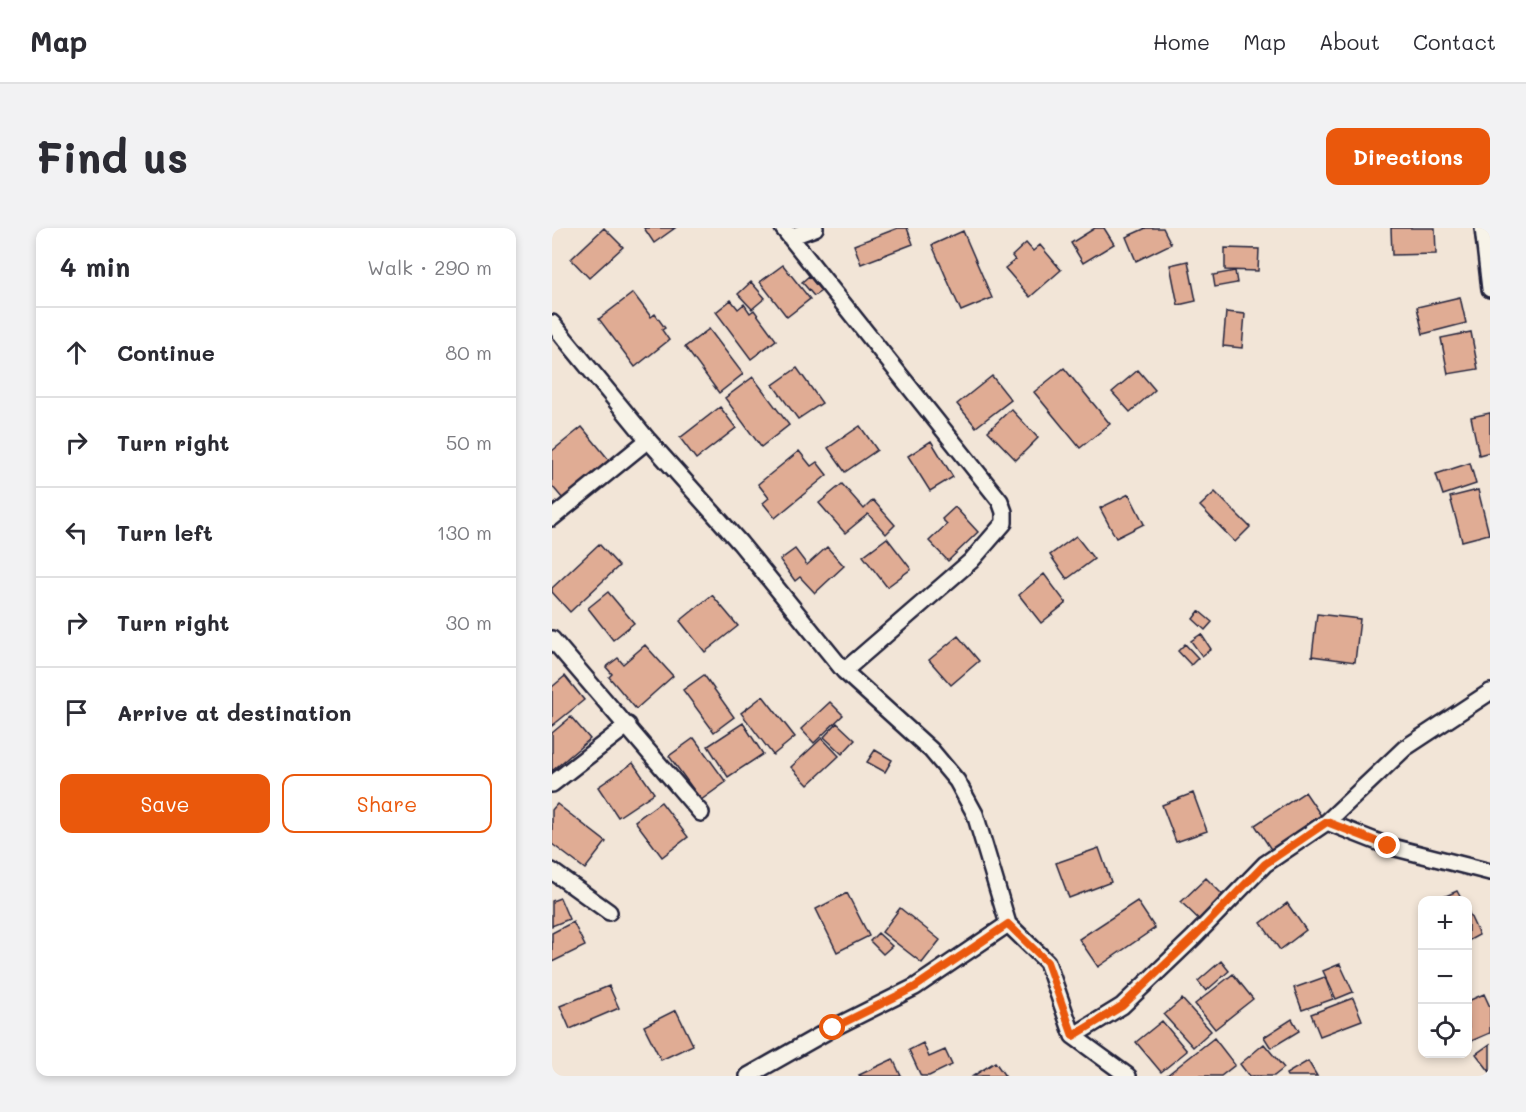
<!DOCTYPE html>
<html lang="en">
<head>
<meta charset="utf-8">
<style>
	:root { --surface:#fff; --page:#f2f2f3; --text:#2b2b33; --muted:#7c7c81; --line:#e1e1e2; --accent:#ea580c }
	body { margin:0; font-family:Mali,sans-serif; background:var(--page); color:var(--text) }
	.controls { position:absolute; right:18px; bottom:18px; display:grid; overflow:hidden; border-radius:12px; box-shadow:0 3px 9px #0003 }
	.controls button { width:54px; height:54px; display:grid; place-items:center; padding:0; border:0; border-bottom:2px solid var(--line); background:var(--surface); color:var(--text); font:30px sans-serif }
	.stop { position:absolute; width:18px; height:18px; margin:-14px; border:4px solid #ea580c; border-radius:50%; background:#fff }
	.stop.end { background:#ea580c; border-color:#fff; box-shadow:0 2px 6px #0008 }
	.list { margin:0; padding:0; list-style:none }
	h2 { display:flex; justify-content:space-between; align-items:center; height:78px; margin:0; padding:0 24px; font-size:26px }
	h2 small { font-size:20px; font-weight:400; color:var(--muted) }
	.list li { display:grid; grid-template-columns:39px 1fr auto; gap:18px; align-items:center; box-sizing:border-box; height:90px; padding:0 24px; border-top:2px solid var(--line) }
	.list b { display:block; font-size:22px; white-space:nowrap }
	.list em { font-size:20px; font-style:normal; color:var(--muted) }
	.actions { display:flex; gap:12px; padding:18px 24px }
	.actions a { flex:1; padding:14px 0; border:2px solid var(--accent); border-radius:12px; text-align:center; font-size:21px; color:var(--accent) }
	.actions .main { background:var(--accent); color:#fff }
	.icon { flex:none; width:33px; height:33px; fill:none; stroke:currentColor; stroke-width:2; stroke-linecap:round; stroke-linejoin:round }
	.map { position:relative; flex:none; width:938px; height:848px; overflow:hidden; border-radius:12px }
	header { display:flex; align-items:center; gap:36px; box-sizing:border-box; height:84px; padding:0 30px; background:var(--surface); border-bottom:2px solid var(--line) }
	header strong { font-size:28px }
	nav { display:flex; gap:33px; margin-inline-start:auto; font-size:21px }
	.intro { display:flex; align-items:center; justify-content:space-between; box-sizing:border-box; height:144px; padding:0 36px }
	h1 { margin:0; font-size:42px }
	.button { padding:15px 27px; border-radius:12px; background:var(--accent); color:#fff; font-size:21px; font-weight:700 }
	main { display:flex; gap:36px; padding:0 36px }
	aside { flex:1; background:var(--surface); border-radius:12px; box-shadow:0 3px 9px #0003 }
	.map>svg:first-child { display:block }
	.building { fill:#e0ac94; stroke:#22223b; stroke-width:1.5 }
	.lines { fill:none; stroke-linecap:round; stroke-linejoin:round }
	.minor-casing { stroke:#22223b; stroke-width:20 }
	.minor { stroke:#f7f3e8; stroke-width:15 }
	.route { stroke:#ea580c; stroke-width:8 }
</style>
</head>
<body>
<header>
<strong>Map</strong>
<nav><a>Home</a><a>Map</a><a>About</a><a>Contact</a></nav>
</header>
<div class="intro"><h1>Find us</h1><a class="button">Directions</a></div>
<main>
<aside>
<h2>4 min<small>Walk · 290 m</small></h2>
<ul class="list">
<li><svg class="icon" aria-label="ahead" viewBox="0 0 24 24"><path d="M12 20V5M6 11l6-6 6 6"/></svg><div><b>Continue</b></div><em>80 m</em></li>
<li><svg class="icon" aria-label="right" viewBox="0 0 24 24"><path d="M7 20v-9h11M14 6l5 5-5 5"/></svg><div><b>Turn right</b></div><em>50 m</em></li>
<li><svg class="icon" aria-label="left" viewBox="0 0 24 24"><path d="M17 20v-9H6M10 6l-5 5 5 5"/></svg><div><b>Turn left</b></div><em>130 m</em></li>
<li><svg class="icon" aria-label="right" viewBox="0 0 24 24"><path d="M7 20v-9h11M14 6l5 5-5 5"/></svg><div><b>Turn right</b></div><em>30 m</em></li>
<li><svg class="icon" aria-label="arrive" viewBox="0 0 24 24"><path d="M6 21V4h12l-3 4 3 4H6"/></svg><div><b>Arrive at destination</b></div></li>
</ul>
<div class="actions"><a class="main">Save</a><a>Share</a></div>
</aside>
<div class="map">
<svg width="938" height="848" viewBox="0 0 938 848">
	<rect width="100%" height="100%" fill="#f2e5d7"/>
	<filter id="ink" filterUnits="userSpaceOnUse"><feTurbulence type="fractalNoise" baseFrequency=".0167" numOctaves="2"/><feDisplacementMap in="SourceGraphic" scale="12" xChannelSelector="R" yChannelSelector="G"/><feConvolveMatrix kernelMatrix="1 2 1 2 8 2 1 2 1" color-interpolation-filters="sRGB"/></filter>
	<g filter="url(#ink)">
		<path class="building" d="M52,0L71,19L37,50L19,31Z
			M92,0H123L102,15Z
			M346,0H355L361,16L309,36L302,17Z
			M543,0H552L562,16L531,35L519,15Z
			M594,0H611L619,16L584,33L574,9Z
			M839,0H883L884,26L840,27Z
			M411,3L440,70L409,83L380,17Z
			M474,15L481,23L488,17L509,42L478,69L453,40L463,32L460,28Z
			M673,20L707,21L706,43L673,42Z
			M636,33L644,73L626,77L618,37Z
			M231,37L258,71L235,89L208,54Z
			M683,43L685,55L663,59L661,47Z
			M257,48L269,63L262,68L250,54Z
			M199,54L213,70L200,81L186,66Z
			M81,65L99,89L103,86L113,100L110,102L117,112L83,139L47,91Z
			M908,69L914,95L871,106L865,79Z
			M179,72L186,81L192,76L198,85L202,82L224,112L199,131L164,84Z
			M674,84L693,86L690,120L671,118Z
			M157,101L191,146L167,165L133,119Z
			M919,104L926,141L896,146L889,110Z
			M245,140L270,175L246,191L221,157Z
			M512,140L558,196L528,220L482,164Z
			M586,142L603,162L578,184L560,164Z
			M440,148L459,172L424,199L405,176Z
			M201,149L237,197L209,219L173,170Z
			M168,179L184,200L144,231L128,210Z
			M459,181L486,210L464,232L436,203Z
			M938,185V224L927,227L919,189Z
			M308,198L325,222L293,244L276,220Z
			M30,199L57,232L11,271L0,258V223Z
			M379,213L401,249L378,263L356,228Z
			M247,223L259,238L265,234L275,247L223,290L211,275L217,270L206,256Z
			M918,235L924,256L891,267L884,246Z
			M290,256L312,281L321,272L343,297L334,306L316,286L293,305L267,275Z
			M926,262L937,306L910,313L898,269Z
			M663,264L698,299L683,314L648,278Z
			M577,266L592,296L564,310L548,280Z
			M403,279L426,304L396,333L377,313L395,296L390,291Z
			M524,308L542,331L515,351L498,327Z
			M335,310L359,341L335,359L311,328Z
			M47,316L67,338L18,384L0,364V360Z
			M275,319L292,338L263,365L248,349L243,353L228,332L243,321L255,337Z
			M492,346L514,375L489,395L467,367Z
			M56,364L82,395L61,412L36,380Z
			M160,367L186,398L153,424L128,393Z
			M647,383L660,394L653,402L641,391Z
			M765,386L808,391L803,434L760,428Z
			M649,406L659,421L650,428L639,413Z
			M406,408L427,433L399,457L377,432Z
			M633,416L646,430L639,437L626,423Z
			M93,417L121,448L84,481L57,449L60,446L54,439L66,430L71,436Z
			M152,447L182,489L162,504L131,462Z
			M13,448L32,472L0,498V459Z
			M211,468L243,509L221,527L189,485Z
			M278,474L291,487L262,515L249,501Z
			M19,489L38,511L0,543V505Z
			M191,495L211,526L176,549L156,518Z
			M285,495L303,512L290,526L272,509Z
			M142,510L174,554L149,572L117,528Z
			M270,510L287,528L256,557L239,539Z
			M323,522L340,532L333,544L315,534Z
			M81,535L102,565L66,589L46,559Z
			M753,564L772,592L722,626L703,597Z
			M641,565L655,603L624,614L610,577Z
			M109,574L136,609L110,629L83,593Z
			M5,576L54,614L33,641L0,616V582Z
			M547,620L559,654L517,670L504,635Z
			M654,650L681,677L657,701L629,674Z
			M905,663L910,672H888L887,671Z
			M295,665L317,708L285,724L264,681Z
			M8,670L17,691L0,698V673Z
			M585,673L603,700L546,739L527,711Z
			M735,675L754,702L728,722L709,695Z
			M348,680L388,712L370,735L330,704Z
			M916,683L927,707L916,713Z
			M21,694L33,718L0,734V705Z
			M326,705L340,718L331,726L318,713Z
			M669,733L677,743L654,763L646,753Z
			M788,736L801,764L784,771L771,743Z
			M681,746L701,771L663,801L643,776Z
			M773,749L781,771L750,782L742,760Z
			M57,758L67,780L18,801L8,778Z
			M932,766L938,779V805L917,814L916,773Z
			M801,770L810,792L768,808L759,786Z
			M630,771L659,803L641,819L612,787Z
			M124,782L141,817L109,832L92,798Z
			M740,791L747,803L719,820L712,809Z
			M610,793L635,823L609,844L584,814Z
			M662,810L683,837L669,848H614Z
			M371,815L377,829L393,822L400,837L377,848H369L357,822Z
			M712,816L732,840L722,848H697L688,836Z
			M938,816V844L924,826Z
			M341,831L349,848H308L307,847Z
			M756,833L765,848H735L734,846Z
			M443,834L453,848H421Z"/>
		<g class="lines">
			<g class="minor-casing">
				<path id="minor" d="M231,0L448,273L452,284V295L419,333L292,443
					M931,0L938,61
					M238,9L263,0
					M0,95L96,212L188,315L292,443L379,522L405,553L423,586L456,696L495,734L521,808L576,848
					M0,290L96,212
					M0,411L149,585
					M0,556L76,497
					M775,594L853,520L938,464
					M0,643L57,684
					M521,808L570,778L641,710L713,636L775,594L836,618L938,644
					M196,848L281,800L363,759L456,696"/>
			</g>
			<use href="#minor" class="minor"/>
		</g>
	</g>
	<g class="lines" filter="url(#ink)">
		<path class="route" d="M281,800L363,759L456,696L495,734L521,808L570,778L641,710L713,636L775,594L836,618"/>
	</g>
</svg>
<div class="controls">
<button>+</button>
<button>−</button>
<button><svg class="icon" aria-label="locate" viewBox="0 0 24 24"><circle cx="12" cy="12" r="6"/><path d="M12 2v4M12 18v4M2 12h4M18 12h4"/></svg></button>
</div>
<div class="stop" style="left:281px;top:800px"></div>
<div class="stop end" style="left:836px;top:618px"></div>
</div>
</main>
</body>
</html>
